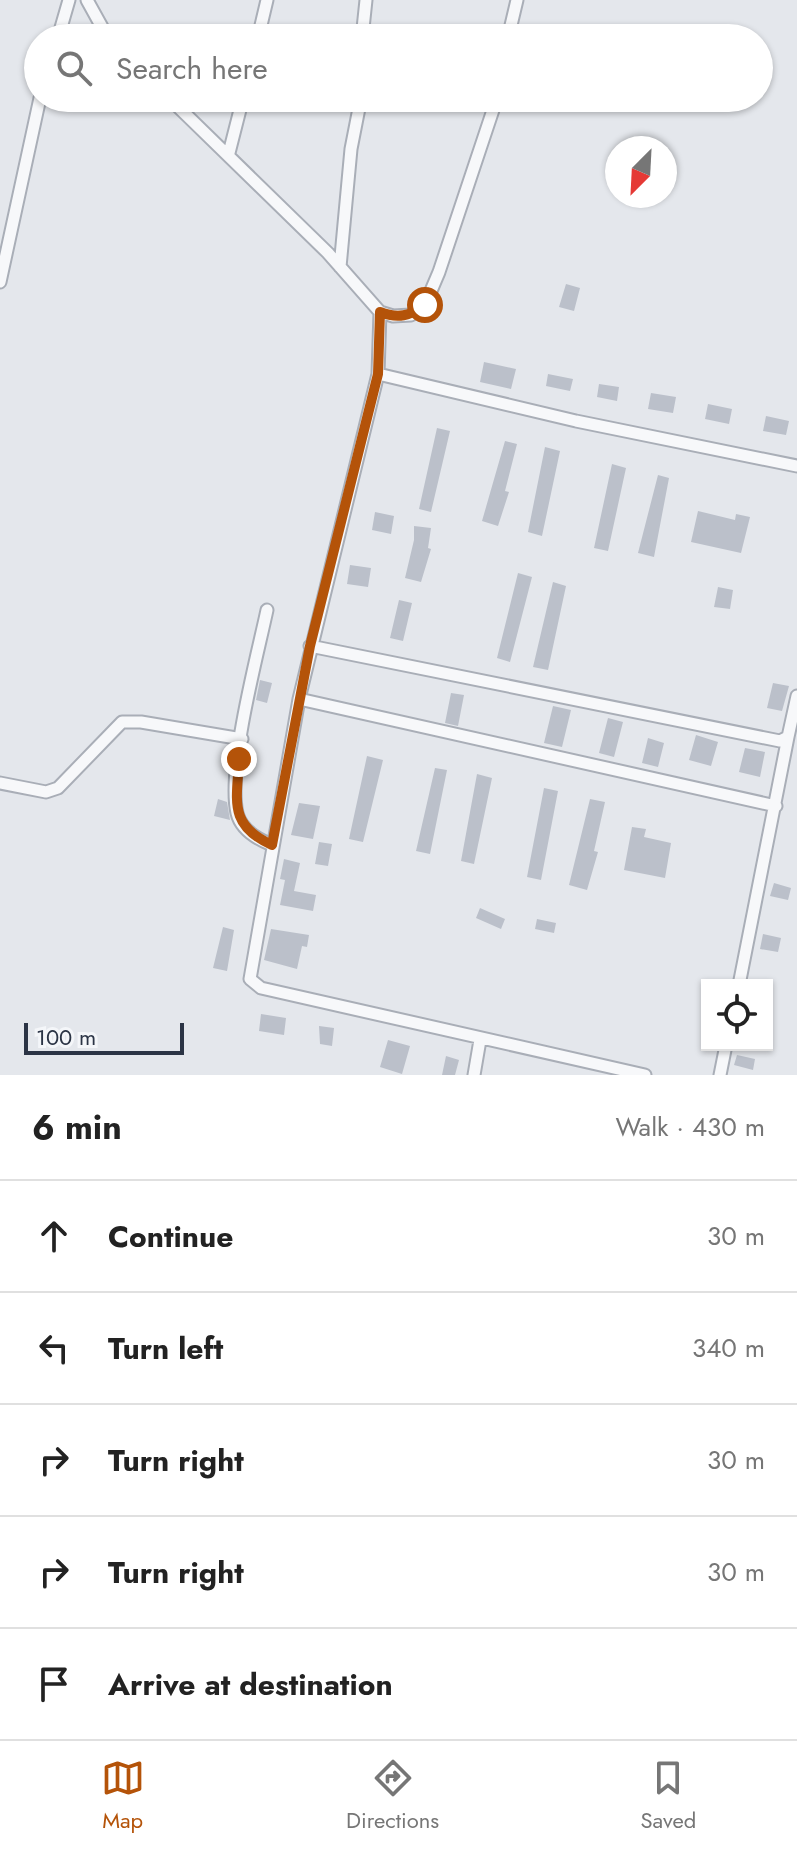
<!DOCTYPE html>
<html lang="en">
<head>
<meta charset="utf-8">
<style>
	:root { --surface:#fff; --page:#f2f2f2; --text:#222; --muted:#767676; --line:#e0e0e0; --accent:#b45309 }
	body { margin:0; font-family:Jost,sans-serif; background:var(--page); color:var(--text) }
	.controls { position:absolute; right:24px; bottom:24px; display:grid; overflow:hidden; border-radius:0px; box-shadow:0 2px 6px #0004 }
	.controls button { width:72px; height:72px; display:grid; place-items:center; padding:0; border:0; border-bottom:2px solid var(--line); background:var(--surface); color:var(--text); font:40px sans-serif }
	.compass { position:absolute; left:605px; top:136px; width:72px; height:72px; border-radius:50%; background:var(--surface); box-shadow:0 2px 6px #0004; rotate:204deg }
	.scale { position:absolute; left:24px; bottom:20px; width:160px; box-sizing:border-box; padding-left:8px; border:4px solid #2b3445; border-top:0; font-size:22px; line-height:28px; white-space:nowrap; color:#2b3445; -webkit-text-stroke:6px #f4f6f9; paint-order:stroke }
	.stop { position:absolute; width:24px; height:24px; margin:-18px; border:6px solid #b45309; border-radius:50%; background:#fff }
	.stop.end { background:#b45309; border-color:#fff; box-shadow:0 2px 8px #0008 }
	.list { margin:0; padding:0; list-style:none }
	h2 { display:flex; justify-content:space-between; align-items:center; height:104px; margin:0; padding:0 32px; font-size:34px }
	h2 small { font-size:26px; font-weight:400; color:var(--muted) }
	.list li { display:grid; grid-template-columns:52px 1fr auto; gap:24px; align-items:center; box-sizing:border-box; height:112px; padding:0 32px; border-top:2px solid var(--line) }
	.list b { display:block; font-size:30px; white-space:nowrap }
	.list em { font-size:26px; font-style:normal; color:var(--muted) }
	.icon { flex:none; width:44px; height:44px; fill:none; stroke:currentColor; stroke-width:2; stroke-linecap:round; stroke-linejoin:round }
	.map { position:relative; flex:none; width:797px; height:1075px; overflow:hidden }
	.search { position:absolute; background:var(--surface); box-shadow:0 2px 6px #0004; left:24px; right:24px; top:24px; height:88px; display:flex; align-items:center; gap:20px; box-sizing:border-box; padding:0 28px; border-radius:44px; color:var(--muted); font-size:30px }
	.sheet { height:664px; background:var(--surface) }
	nav { display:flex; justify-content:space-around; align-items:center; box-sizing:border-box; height:112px; border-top:2px solid var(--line); background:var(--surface); font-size:22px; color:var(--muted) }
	nav a { display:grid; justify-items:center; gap:4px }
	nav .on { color:var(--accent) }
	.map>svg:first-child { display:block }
	.building { fill:#bbc0ca }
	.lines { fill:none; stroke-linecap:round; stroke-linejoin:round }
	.minor-casing { stroke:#a9aeb7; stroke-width:15 }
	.minor { stroke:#f7f8fa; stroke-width:11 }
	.route { stroke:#b45309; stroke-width:10 }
</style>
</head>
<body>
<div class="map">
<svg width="797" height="1075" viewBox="0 0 797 1075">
	<rect width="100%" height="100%" fill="#e4e7ec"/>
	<path class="building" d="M566,284L580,288L574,311L559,307Z
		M484,362L516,369L511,389L480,382Z
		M548,374L573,379L570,391L546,386Z
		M599,384L619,387L617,401L597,397Z
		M651,393L676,397L673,413L648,409Z
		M708,404L732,409L729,424L705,419Z
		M766,416L789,421L786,435L763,431Z
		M437,428L450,431L431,512L419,509Z
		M505,441L517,444L505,491L509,492L498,526L482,521Z
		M545,447L560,451L542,536L528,532Z
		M612,464L626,468L608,551L594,548Z
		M658,475L669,478L654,557L638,553Z
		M698,511L735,520L736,514L750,517L741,553L691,542Z
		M375,512L394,516L391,534L372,530Z
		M414,526L431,528L428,548L431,549L421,582L405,578L414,540Z
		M350,565L371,568L368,587L347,584Z
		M518,573L532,577L510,662L497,658Z
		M553,582L566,586L548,670L533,667Z
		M718,587L733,590L730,609L714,607Z
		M399,600L412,603L403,641L390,638Z
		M260,680L272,683L267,703L256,700Z
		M773,683L789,686L782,711L767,708Z
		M451,693L464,695L458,726L445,723Z
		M553,706L571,710L562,747L544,743Z
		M608,718L623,722L614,757L599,753Z
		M696,735L718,742L711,766L689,760Z
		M648,738L664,743L658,767L642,763Z
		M745,748L765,752L760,777L739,772Z
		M367,756L383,760L363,842L349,839Z
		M435,768L447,770L430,854L416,851Z
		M477,774L492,778L474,864L461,861Z
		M544,788L558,791L541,880L527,877Z
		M218,799L227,802L230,820L214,816Z
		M590,799L605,802L594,851L598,852L587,890L569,885Z
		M299,803L320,806L313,839L291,835Z
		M632,827L646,829L644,837L671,843L665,878L624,870Z
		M319,842L332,844L328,866L315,864Z
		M284,859L300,863L294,891L316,895L313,911L280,905L285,880L280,879Z
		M774,883L791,888L788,900L770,896Z
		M480,908L505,919L501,929L476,918Z
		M537,919L556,923L554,933L535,929Z
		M223,927L234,930L227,971L213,968Z
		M271,929L309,935L307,947L302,946L297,969L264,960Z
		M763,934L781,938L778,952L760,949Z
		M261,1014L286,1018L284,1035L259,1031Z
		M319,1026L334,1028L332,1046L320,1044Z
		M388,1040L410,1046L402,1074L380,1067Z
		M737,1055L755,1059L753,1070L734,1065Z
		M446,1056L459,1060L455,1075H442Z"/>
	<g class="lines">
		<g class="minor-casing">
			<path id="minor" d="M87,0L108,38
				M58,38L69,0
				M258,38L267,0
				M362,38L366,0
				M508,38L517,0
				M169,98L328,253L380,312L378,374L299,699L250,979L261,988L645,1075
				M229,153L243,98
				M340,267L351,149L361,98
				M0,282L40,98
				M380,312L393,316L411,315L425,305L439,272L497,98
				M378,374L576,421L797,466
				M267,610C257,657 227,768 237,813C241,830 257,839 272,845
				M310,646L780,741L788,737L797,696
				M299,699L776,806
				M0,783L46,792L58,788L122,722H141L242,739
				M739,985L788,737
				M474,1075L480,1040
				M720,1075L726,1045"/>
		</g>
		<use href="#minor" class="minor"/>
	</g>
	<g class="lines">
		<path class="route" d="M239,759C237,801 228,825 272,845L310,646L378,374L380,312C398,319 410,316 425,305"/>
	</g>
</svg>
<div class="controls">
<button><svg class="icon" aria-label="locate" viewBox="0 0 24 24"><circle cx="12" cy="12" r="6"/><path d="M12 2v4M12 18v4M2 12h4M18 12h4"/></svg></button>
</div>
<svg class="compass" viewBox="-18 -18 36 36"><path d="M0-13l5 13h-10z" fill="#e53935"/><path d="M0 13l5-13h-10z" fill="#767676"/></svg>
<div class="scale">100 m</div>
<div class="stop" style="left:425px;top:305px"></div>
<div class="stop end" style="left:239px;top:759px"></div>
<div class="search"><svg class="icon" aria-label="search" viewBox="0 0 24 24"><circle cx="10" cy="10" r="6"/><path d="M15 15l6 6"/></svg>Search here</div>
</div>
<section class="sheet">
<h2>6 min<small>Walk · 430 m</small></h2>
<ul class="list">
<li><svg class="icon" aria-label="ahead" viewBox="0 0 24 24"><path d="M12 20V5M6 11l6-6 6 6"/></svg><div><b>Continue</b></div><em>30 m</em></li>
<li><svg class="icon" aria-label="left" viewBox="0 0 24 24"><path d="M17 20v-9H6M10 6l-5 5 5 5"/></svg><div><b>Turn left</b></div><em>340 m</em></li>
<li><svg class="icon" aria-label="right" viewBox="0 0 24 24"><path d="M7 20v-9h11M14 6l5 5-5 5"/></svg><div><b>Turn right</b></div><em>30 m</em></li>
<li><svg class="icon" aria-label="right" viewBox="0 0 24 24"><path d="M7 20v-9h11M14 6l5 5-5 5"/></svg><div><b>Turn right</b></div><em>30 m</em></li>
<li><svg class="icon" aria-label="arrive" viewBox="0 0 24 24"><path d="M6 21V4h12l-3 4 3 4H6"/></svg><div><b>Arrive at destination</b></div></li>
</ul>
</section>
<nav>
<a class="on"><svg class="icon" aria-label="map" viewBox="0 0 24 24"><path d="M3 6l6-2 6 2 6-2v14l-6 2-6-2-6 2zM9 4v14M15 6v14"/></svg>Map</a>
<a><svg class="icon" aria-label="directions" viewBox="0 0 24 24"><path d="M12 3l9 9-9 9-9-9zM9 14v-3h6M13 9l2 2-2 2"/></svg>Directions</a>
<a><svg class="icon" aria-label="saved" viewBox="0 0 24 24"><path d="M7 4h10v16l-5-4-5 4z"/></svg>Saved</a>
</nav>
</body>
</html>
